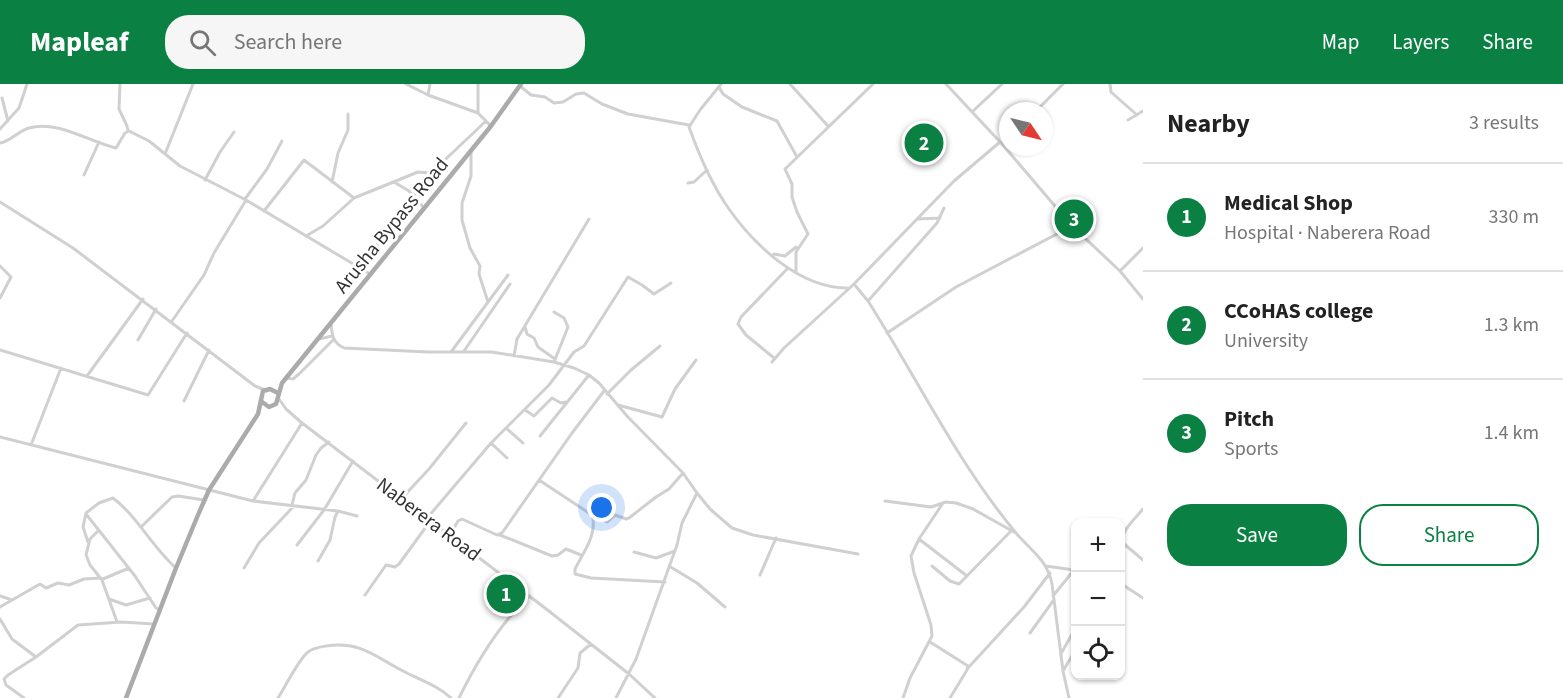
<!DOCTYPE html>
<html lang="en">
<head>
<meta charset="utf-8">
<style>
	:root { --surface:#fff; --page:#f6f6f6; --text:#222; --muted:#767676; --line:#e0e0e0; --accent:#0b8043 }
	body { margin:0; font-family:"Source Sans 3",sans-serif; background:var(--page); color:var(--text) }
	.controls { position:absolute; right:18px; bottom:18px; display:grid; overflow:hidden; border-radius:12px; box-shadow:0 2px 4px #0004 }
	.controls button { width:54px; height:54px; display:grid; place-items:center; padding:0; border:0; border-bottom:2px solid var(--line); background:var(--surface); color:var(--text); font:30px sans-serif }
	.compass { position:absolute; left:999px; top:18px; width:54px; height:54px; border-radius:50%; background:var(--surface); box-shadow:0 2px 4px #0004; rotate:125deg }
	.you { position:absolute; left:602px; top:424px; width:21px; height:21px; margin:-15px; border:4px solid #fff; border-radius:50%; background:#1a73e8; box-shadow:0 0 0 9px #1a73e833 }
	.badge { display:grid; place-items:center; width:39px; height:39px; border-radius:50%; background:var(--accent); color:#fff; font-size:20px; font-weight:700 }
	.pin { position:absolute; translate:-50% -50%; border:3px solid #fff; box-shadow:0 2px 6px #0006 }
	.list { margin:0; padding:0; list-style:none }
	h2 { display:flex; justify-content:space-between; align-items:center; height:78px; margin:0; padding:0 24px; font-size:26px }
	h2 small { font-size:20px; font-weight:400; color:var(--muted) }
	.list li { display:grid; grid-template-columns:39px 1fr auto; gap:18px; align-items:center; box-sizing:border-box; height:108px; padding:0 24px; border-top:2px solid var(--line) }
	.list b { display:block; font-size:22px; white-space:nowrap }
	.list p { margin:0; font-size:20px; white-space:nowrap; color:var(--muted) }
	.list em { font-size:20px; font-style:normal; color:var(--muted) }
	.actions { display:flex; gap:12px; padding:18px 24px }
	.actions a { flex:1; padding:14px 0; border:2px solid var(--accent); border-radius:24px; text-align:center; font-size:21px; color:var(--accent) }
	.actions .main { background:var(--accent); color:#fff }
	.icon { flex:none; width:33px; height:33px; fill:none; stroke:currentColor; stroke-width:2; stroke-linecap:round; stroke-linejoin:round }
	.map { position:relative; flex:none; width:1143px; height:614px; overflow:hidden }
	header { display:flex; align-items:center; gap:36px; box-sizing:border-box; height:84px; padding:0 30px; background:var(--accent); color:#fff }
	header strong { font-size:28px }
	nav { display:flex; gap:33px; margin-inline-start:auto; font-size:21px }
	.search { width:420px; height:54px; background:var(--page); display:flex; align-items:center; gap:15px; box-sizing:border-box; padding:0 21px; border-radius:24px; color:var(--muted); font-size:22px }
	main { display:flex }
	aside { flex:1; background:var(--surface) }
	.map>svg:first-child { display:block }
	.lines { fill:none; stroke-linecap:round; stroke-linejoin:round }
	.minor { stroke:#d0d0d0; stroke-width:3 }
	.major { stroke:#ababab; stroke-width:4.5 }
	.labels { text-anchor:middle; stroke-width:6; stroke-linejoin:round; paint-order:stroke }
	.street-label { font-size:20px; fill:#333; stroke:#fff }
</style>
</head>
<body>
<header>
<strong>Mapleaf</strong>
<div class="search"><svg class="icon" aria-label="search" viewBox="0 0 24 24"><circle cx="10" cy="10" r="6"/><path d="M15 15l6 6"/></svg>Search here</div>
<nav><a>Map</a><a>Layers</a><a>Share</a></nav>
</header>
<main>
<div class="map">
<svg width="1143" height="614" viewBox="0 0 1143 614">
	<rect width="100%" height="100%" fill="#fff"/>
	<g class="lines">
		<path class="minor" d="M120,0L119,25L127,42L128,47
			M406,0L428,11L478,29
			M478,0V29L491,42
			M721,0L700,26L689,43C699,71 712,101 729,125C755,162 800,204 847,204
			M790,0L828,42
			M946,0L1002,60L1072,142L1120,187L1143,215
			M1110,0L1111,8L1137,31
			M520,2L531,11L545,13L554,19L563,18L576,10L584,9L602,20L628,30L689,41
			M719,3L723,10L742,23L777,37L797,73
			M428,11L430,0
			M2,14L8,37
			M1036,27L1063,0
			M972,28L1002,0
			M1128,36L1143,27
			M0,45L19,24L27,0
			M1000,58L954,97L854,200L868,217C917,294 957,378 1016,449C1031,467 1047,475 1052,500L1063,587L1069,614
			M0,59C11,57 18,47 29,44C58,36 89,58 116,64L125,49L129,47L149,57L180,82L246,116L370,190
			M1002,60L1008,54
			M471,68V92L462,119V136L470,164L480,182L479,190L488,218
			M165,70L193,0
			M84,91L99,58
			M205,96L220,68L234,48
			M332,98L338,69L348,46V30
			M394,98L409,107L424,124
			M688,99L694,98L707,86
			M245,115L267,85L282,57
			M0,118L73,164L255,302L265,306
			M264,127L304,76L354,114
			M918,135L940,134
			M306,152L323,142L354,114L418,88L431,89
			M774,170L785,172L796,163
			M0,182L11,193L0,214
			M361,185L390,142L431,89L486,37
			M1120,187L1143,164
			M796,188V168L808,150L797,128L792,113V100L785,85L873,0
			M868,217L937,139L944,124
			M554,228L564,234L568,243L554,278
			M172,237L204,191L214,169L246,116
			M331,240C332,251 333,259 344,264L428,268H492L554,278L574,284L589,291L599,299L627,332L683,389L697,409L710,425L732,444L753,451L858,470
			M525,243L527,250L534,254L538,263L555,275
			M887,249L956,203L1072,142
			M319,255L332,252
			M138,256L156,225
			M0,266L148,311L187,249
			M464,267L510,200
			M451,268L508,191
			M514,272L517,255L589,135
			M774,274L746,251L738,240L741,233L788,184
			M772,278L784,264L854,200
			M87,292L143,215
			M286,294L293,295L299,290L334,255
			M607,310L631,286L660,262
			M279,315L286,325L302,339L545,524L629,590L655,614
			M184,317L209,266
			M618,321L662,333L675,305L696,276
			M525,326L534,332L552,314L561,319L566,318
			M506,344L523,359
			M540,352L589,291
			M0,353L253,417L338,427L357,432
			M491,359L507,374
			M31,361L61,284
			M539,396L592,431L607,438L615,431L626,435L629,434L656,413L669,405L683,389
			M402,414L429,385L466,339
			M253,417L302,339
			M885,417L931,423L946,418L956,419L973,425L1014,448
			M292,421L295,409L306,396L316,371L321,364L329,358
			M1143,425C1136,434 1120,447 1123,459L1143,476
			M86,430L135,492L156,524L160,526
			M592,431C598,450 583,469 575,485V490L591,494L665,498
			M428,433L491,359L549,301L574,268L584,262L628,193L642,201L654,210L671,199
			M141,443L172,413L178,412L204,416
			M99,446L90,455L86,471L90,481L102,496L117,538
			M450,451L458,437L462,435L497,451L502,449L572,349L604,307
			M500,451L552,472L558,471L566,465L581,471
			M919,455L967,492
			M88,458L83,443L86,429L99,419L113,414C138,433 152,463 176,484
			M297,461L324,426L353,377
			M634,468L656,474L675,467
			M318,477L330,456L335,433L338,427
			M669,482L697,499L725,523
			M932,482L950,497L959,500L1011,447
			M1046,482L1074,486
			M244,484L259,459L294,422
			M760,491L776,454
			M103,495L129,484
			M1120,499L1143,514
			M365,511L386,481L395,483L399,480L431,436
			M0,512L12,516
			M1053,512L1074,486
			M489,514L503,492
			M109,515L126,521L150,514
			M0,523L40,500L46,504L58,499L69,501L84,495L101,494
			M0,535L12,555L36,573L8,591L4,595L6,601L24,614
			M1030,549L1053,517
			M930,558L968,582L967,586L950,614
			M1062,568L1076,543
			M36,573L78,541L121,538L154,540
			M968,584L1024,523L1050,489
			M1063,587L1076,565
			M278,614C286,602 298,576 308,568C313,564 320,563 326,562C361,557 374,572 403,587C420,596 437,601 451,614
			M459,614C477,577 499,541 529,512
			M558,614L578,584L580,569L591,560
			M616,614L636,575L677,461L682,439L697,409
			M903,614L910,594L932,552L931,541L914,489L911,472L919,455L943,419"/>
		<path class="major" d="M262,318L269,323L276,320L282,299L491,42L521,0
			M126,614L176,484L198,431L209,406L258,330L263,307L270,305L278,309"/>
	</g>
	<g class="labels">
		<g class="street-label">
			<text transform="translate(391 141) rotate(-51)" y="7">Arusha Bypass Road</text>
			<text transform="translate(429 435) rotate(37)" y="7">Naberera Road</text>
		</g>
	</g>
</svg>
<div class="controls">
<button>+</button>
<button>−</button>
<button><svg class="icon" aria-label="locate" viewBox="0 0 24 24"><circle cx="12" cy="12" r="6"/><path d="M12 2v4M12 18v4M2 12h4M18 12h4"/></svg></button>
</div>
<svg class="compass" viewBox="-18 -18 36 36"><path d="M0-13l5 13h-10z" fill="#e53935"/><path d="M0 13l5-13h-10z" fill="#767676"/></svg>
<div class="you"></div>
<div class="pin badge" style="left:506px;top:510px">1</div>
<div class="pin badge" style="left:924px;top:59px">2</div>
<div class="pin badge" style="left:1074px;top:135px">3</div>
</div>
<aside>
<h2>Nearby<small>3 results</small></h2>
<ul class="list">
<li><span class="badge">1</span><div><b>Medical Shop</b><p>Hospital · Naberera Road</p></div><em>330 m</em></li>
<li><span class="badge">2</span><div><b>CCoHAS college</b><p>University</p></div><em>1.3 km</em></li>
<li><span class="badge">3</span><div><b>Pitch</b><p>Sports</p></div><em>1.4 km</em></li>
</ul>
<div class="actions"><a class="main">Save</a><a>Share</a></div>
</aside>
</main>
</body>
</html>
